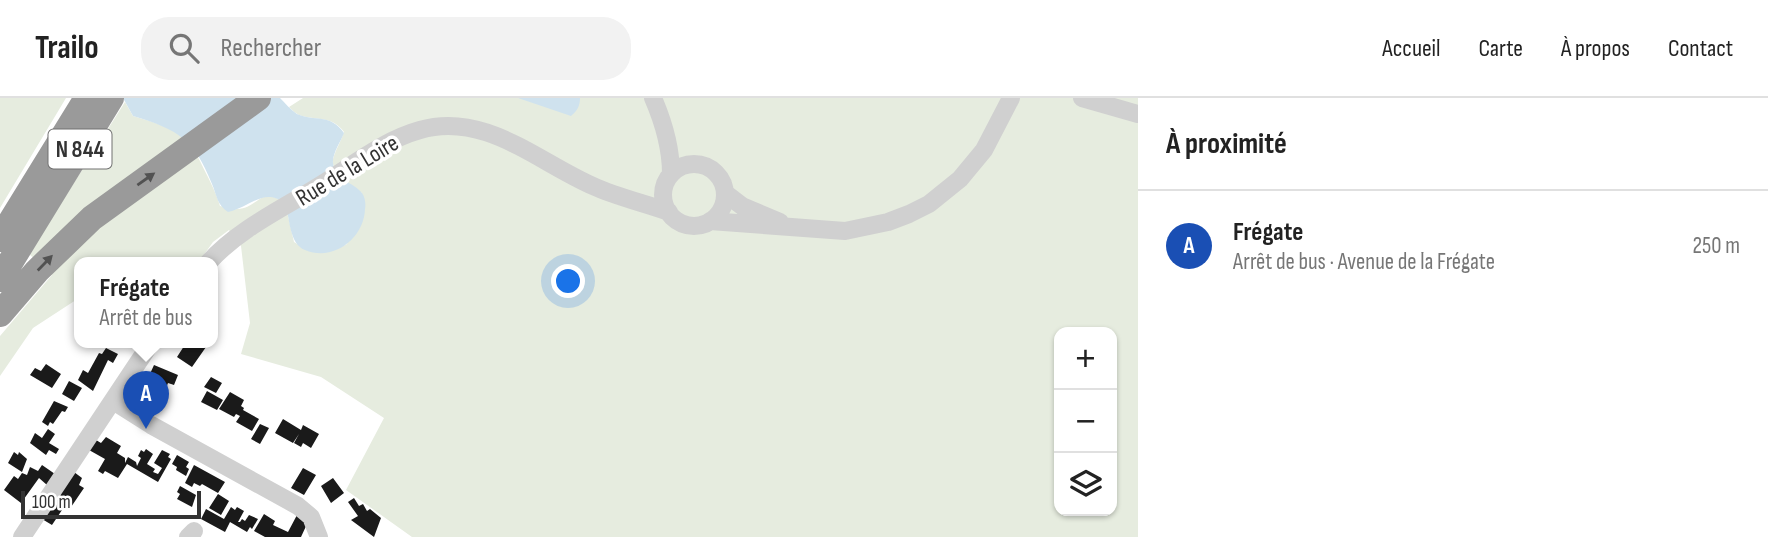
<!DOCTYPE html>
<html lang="fr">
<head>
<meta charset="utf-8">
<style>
	:root { --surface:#fff; --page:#f2f2f2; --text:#222; --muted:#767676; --line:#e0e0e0; --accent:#111827 }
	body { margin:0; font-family:"Sofia Sans Condensed",sans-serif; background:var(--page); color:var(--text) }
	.controls { position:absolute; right:21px; bottom:21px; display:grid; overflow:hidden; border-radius:14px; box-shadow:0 2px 5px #0004 }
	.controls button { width:63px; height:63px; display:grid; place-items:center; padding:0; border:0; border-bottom:2px solid var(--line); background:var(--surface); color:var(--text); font:35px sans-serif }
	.scale { position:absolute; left:21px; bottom:18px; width:180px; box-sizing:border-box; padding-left:7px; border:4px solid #333; border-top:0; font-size:19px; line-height:24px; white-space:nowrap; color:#333; -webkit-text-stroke:5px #fff; paint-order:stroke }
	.you { position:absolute; left:569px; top:184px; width:24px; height:24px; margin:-18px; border:5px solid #fff; border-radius:50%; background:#1a73e8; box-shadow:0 0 0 10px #1a73e833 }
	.badge { display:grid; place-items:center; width:46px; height:46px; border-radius:50%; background:var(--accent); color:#fff; font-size:23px; font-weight:700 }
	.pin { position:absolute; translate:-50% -58px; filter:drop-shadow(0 2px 4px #0008) }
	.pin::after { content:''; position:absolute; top:37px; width:24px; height:21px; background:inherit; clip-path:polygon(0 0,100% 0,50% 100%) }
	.popup { position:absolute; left:74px; top:159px; width:144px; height:91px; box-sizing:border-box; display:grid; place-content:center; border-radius:14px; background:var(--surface); filter:drop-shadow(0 2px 5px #0005); font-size:23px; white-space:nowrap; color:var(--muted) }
	.popup b { font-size:26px; color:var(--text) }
	.popup::after { content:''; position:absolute; left:50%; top:100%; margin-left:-14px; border:14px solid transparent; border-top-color:var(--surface) }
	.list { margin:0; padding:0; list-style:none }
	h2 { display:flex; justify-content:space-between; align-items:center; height:91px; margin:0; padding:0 28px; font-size:30px }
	h2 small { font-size:23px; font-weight:400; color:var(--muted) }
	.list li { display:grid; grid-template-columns:46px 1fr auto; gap:21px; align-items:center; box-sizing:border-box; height:112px; padding:0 28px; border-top:2px solid var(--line) }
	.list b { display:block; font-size:26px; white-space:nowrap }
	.list p { margin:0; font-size:23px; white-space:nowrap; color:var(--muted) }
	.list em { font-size:23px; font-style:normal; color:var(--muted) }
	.icon { flex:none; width:38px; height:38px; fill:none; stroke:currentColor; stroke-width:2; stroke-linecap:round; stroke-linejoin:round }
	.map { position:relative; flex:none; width:1138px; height:439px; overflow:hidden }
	header { display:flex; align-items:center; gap:42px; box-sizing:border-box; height:98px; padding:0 35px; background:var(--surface); border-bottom:2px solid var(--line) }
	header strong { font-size:33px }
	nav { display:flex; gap:38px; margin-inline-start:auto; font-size:24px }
	.search { width:490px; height:63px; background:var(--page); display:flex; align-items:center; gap:18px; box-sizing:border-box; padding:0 24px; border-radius:28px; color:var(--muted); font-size:26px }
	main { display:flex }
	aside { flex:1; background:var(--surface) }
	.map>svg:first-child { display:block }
	.green { fill:#e6ecdf; fill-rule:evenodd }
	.water { fill:#cfe2ee }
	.building { fill:#1a1a1a }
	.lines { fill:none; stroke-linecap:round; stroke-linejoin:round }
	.minor { stroke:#d0d0d0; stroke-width:18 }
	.highway { stroke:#9a9a9a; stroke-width:26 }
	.oneway { fill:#525252 }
	.labels { text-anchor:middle; stroke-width:7; stroke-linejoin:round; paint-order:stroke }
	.shield { fill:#fff; stroke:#707070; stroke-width:2 }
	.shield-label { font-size:23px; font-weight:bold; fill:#333 }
	.street-label { font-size:24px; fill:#333; stroke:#fff }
</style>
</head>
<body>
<header>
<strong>Trailo</strong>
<div class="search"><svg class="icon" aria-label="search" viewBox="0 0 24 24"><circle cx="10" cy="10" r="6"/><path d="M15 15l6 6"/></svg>Rechercher</div>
<nav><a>Accueil</a><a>Carte</a><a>À propos</a><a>Contact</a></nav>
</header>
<main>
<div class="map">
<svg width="1138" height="439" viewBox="0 0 1138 439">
	<rect width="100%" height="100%" fill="#fff"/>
	<path class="green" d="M0,0H66L0,110Z
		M303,0H1138V439H412L346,392L384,320L321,279L241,256L250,225L241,148L229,132L213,144L198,165H80L79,200L33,230L0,278V238L52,177L29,156L125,4L133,18C165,28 184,31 200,63C207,78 215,91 220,108C225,109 232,112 237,111C259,110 260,87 285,105L294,144C317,158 324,157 347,146L362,95C350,88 331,77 333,61C335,53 341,43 344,34C332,17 316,23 299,17C295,15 292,12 289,9ZM1059,234H1112V413H1059Z"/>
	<path class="water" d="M123,0H280C285,5 291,12 297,16C315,24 330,15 344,35C341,43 332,56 333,65C335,82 353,84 362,95C365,99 366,106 365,111C364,140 334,164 305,152C289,146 290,120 285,105C263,89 251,109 228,114C217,107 217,98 212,86C194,41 179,32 133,18Z
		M518,0H580C580,8 577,13 571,18Z"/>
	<path class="building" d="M186,245H200L206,249L192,269L177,259Z
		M106,250L118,256L113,265L108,262L93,293L78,282L83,272L88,275L99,255L102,256Z
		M46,266L61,276L52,290L30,277L35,270L41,273Z
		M154,267L178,277L174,287L168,285L164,295L157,292L158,289L152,286L154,281L149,278Z
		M211,279L222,285L216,295L204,289Z
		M69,283L82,290L74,303L62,296Z
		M207,293L223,302L217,312L201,304Z
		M230,294L244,302L241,308L244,310L243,312L259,321L252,333L236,324L240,318L236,316L234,319L219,311Z
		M154,295L160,299L153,312L156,314L153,319L144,313Z
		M54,303L68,309L65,314L62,313L53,326L50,324L48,328L42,324Z
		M283,321L301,332L303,327L319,336L311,350L303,345L301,349L294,345L299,336L293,345L275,335Z
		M260,326L269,330L260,346L251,341Z
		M48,331L55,336L49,345L59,351L56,356L49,352L46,357L30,345L35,335L42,340Z
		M106,339L121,348L117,355L125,360V365L128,359L136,364L137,368L141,360L138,358L141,352L144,354L146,351L153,356L147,366L155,371L153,374L158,376L162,370L154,365L162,352L170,356L168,359L171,361L158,384L127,366L118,380L105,373L103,376L98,373L105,361L89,352L96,342L101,345Z
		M14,354L18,357L19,354L27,361L22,374L8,365Z
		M177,357L189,364L186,369L189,371L186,378L176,372L177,369L172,366Z
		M42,367L55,376L47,387L39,380L21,405L4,392L14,378L18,381L22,375L27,377L30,369L38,373Z
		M194,367L225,384L218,395L202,386L200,388L194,385L192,389L185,385Z
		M303,370L316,377L304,397L291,390Z
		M74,374L82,380L79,387L84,390L69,412L64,409L52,427L42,421Z
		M333,380L344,395L331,405L321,388Z
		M180,388L196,397L192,409L177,401L180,396L177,394Z
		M218,396L229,403L221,417L209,410Z
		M354,400L359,408L363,406L367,413L370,411L381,420L374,439L351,422L358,418L348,404Z
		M231,409L235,412L237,409L244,413L238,424H240L242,421L245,423L249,417L258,421L252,431L250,429L247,434L230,424L225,434L201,421L206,411L224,421Z
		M264,416L275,423L273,427L288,434L297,417L307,426L301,439H265L254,433Z"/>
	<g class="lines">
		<path class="minor" d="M653,0C663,23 671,51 671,76
			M1082,0L1138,16
			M663 97a31 31 0 1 1 62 0a31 31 0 1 1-62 0Z
			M725,95L742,108L780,124
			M710,123L845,133L888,124L909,116L929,106L960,81L984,52L1011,0
			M208,165C238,131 284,110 322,86C353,67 384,42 420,32C484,13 538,64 593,88C617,99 644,105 669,114
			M113,303L151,327L298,408L311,419L319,439
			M22,439L151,245
			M188,439L194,433"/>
		<path class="highway" d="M0,141L87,0
			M0,181L111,0
			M0,216L37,173L92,120L258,0"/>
	</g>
	<defs><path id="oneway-solid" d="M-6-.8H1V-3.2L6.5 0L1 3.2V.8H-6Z" transform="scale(1.75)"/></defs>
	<g class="oneway">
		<use href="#oneway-solid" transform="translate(146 81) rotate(-35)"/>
		<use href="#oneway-solid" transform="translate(45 165) rotate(-46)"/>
	</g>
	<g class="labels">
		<rect class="shield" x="48.5" y="31.5" width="63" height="39" rx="5"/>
		<g class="shield-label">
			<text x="80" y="59">N 844</text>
		</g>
		<g class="street-label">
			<text transform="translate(347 72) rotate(-31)" y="8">Rue de la Loire</text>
		</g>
	</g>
</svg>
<div class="controls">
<button>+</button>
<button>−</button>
<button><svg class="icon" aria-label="layers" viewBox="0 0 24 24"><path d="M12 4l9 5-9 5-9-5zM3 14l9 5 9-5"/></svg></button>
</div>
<div class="scale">100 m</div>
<div class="you"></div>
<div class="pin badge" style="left:146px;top:331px;background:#1a4fb4">A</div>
<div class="popup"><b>Frégate</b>Arrêt de bus</div>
</div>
<aside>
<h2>À proximité<small></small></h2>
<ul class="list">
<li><span class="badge" style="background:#1a4fb4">A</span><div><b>Frégate</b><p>Arrêt de bus · Avenue de la Frégate</p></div><em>250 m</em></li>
</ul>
</aside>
</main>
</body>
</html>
